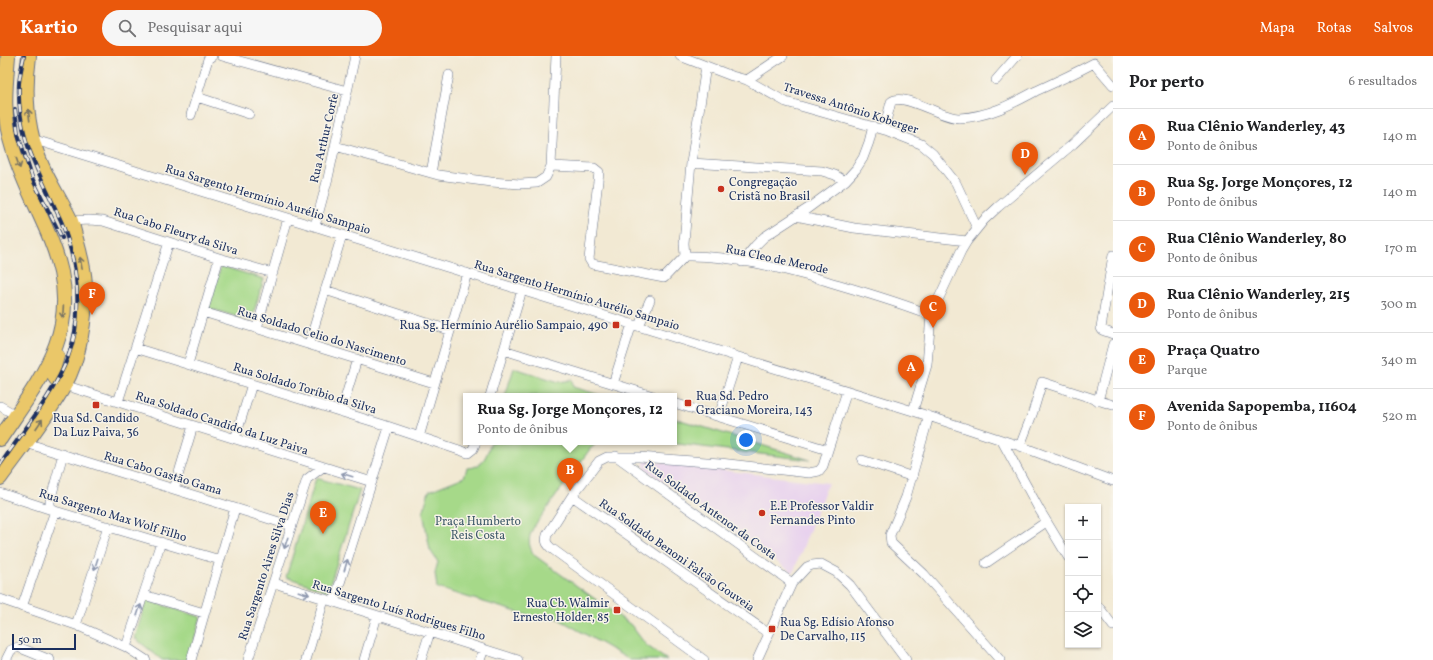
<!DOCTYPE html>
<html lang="pt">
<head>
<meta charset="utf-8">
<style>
	:root { --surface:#fff; --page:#f6f6f6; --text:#202124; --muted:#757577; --line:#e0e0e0; --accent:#ea580c }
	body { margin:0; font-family:Vollkorn,serif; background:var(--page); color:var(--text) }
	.controls { position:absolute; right:12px; bottom:12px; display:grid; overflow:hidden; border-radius:0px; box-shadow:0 1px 3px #0004 }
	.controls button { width:36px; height:36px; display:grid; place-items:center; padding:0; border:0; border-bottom:1px solid var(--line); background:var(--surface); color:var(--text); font:20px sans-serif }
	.scale { position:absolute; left:12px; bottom:10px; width:64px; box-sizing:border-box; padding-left:4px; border:2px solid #1b2f5e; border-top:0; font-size:11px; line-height:14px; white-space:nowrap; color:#1b2f5e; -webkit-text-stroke:3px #f7f3e8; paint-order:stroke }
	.you { position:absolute; left:746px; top:384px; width:14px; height:14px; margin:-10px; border:3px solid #fff; border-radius:50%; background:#1a73e8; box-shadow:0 0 0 6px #1a73e833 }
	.badge { display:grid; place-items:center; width:26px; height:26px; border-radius:50%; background:var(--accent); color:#fff; font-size:13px; font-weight:700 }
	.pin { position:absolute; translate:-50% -33px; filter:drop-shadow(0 1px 2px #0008) }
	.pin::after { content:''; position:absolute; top:21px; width:14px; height:12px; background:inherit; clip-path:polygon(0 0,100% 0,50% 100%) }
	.popup { position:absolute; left:463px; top:337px; width:214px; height:52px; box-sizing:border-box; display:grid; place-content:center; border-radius:0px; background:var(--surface); filter:drop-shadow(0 1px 3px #0005); font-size:13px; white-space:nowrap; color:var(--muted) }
	.popup b { font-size:15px; color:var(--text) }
	.popup::after { content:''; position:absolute; left:50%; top:100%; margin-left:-8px; border:8px solid transparent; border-top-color:var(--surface) }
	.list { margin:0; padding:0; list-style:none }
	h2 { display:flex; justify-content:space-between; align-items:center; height:52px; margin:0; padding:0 16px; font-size:17px }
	h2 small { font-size:13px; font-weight:400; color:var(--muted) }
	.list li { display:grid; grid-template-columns:26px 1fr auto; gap:12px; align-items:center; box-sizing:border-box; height:56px; padding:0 16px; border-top:1px solid var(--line) }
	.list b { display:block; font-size:15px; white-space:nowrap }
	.list p { margin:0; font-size:13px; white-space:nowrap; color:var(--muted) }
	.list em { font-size:13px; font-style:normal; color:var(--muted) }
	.icon { flex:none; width:22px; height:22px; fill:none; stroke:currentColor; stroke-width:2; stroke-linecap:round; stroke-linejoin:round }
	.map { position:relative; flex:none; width:1113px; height:604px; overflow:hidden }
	header { display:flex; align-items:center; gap:24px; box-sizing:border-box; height:56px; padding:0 20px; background:var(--accent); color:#fff }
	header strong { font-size:19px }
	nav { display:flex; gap:22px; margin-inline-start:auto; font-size:14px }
	.search { width:280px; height:36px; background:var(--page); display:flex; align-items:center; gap:10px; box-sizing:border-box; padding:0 14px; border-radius:22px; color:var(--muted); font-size:15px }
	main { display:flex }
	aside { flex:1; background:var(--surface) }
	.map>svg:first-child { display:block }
	.built { fill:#e8d2ee }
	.green { fill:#a6d989; stroke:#608474 }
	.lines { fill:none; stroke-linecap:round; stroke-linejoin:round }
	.minor-casing { stroke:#667087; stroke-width:10 }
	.primary-casing { stroke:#667087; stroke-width:16 }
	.minor { stroke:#fff; stroke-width:9 }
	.primary { stroke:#eac769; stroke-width:14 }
	.rail-casing { stroke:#1b2f5e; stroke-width:4 }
	.rail { stroke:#f7f3e8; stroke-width:2.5; stroke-dasharray:8; stroke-linecap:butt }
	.oneway { stroke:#787363 }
	.oneway2 { stroke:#8d97ae }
	.poi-dot { fill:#c8321e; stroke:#f7f3e8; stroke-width:1.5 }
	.labels { text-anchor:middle; stroke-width:3; stroke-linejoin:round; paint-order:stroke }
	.street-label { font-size:12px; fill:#1b2f5e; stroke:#f7f3e8 }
	.poi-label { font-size:12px; fill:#1b2f5e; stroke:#f7f3e8; text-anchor:start }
	.park-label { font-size:12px; fill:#3e5a69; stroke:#f7f3e8 }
</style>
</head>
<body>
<header>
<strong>Kartio</strong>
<div class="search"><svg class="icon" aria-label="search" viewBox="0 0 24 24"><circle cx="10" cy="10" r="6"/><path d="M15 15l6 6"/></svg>Pesquisar aqui</div>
<nav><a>Mapa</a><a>Rotas</a><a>Salvos</a></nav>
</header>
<main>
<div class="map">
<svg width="1113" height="604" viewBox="0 0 1113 604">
	<rect width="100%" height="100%" fill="#f7f3e8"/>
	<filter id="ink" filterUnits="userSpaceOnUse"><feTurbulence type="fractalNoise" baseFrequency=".025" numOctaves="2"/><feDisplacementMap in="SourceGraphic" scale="8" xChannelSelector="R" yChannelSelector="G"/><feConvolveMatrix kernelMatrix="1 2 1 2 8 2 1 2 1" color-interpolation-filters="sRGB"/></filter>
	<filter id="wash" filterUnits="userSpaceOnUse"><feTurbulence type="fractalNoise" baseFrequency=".012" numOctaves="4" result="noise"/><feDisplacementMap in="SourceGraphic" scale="16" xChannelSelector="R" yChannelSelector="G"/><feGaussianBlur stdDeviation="0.9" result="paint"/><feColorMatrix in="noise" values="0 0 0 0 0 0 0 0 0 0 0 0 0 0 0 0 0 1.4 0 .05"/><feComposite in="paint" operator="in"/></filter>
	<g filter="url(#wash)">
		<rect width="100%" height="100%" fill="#f2e9d3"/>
		<path class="built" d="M646,405L828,427L793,517L647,414L643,408Z"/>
		<path class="green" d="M221,210L264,223L251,265L208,252Z
			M514,312L559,326L572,324L573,331L603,340H505Z
			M674,362L810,404L661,386H674Z
			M491,386H598L590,393L535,469C528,480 527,488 534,499L631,569L646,589L667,604H630L557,562H537L437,532L435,517L438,506L430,494L423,456L429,435L464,421L467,412C483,412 487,399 491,386Z
			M316,422L360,434L328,535L286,521Z
			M146,544L201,561L188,604H162L135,582Z"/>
	</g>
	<g filter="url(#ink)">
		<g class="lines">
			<g class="minor-casing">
				<path id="minor" d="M222,0L347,35
					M680,0L732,20L747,24L786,46L888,75L921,88L933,98L956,127L977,172
					M706,10L691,107L684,187L685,200C732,199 779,212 823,224C860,235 896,245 931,259
					M747,24L783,0
					M996,24L1017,0
					M197,41L249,58
					M191,59L208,3L212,0
					M884,73L891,46C902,35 943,63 959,62C988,61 1012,48 1036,35C1056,26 1075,17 1094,7L1113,29
					M32,83L913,355L1020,390L1113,425
					M335,90L438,119L491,126L520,128L537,127L546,121L551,110L556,0
					M691,107L822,115L835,119L845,125
					M551,110L594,112L599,116L589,203L592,208L664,222L685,200
					M431,117L449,19
					M796,160L854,172L967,185
					M70,165L89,164L103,165L219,202L273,217
					M315,170L328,122L355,0
					M1113,199L1101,272L1102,274L1113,278
					M742,206L755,190L764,181L807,153L845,125L856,113L863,102L869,86L873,70
					M325,234L449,274
					M203,256L434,327
					M639,270L650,244
					M257,272L288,162
					M309,288L342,179
					M135,292L381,368L468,397L473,393L476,386
					M504,294L653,340
					M188,308L219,202
					M613,328L632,268
					M64,329L372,426
					M490,340L522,234
					M1098,345L1113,288
					M118,346L169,186
					M674,347L828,394
					M0,350L16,359
					M913,355L927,309L931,259L961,195L967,185L984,164L998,151L1073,88L1113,50
					M341,356L357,303
					M719,360L738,301
					M929,360L906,441L890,479L891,487L924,518L1000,604
					M419,381L467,217
					M235,383L252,328
					M1002,385L1039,453L1068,501
					M26,387L292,470
					M1020,390L1033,356L1042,326L1113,349
					M616,400L792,527
					M862,404L913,421
					M174,433L193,370
					M0,437L55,455L220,504
					M572,440L768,577
					M986,507L1046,466
					M274,527L518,604
					M144,539L204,557
					M0,543L76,569L126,591L146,604
					M334,546L389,371
					M1098,550L1113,570
					M22,551L55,455L50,450V445L63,398
					M76,569L108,470
					M126,591L161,486
					M6,604L11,594L18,591L50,604
					M191,604L235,452
					M248,604L307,423L323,411
					M306,604L324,544
					M364,604L377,560
					M421,604L430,576
					M480,604L484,593
					M704,604L551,492C547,488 545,486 547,479L572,440L599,405L607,401H639L720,407L809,417L819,415L823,410L828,394L847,335
					M757,604L792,527L807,511L812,509L821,508L836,516L850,529L906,604"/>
			</g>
			<g class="primary-casing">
				<path id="primary" d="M57,300C53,314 49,321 64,329
					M0,383C19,354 44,322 56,289C84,214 33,161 13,93C2,59 5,35 8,0
					M0,422C22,392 46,362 64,330C80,302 86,260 85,228C84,213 80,197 76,183C74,177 73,169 70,163C61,145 50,128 42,110C26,75 24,37 29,0"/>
			</g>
			<use href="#minor" class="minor"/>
			<use href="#primary" class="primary"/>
			<g class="rail-casing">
				<path id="rail" d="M15,53L18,78L33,124L62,182
					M0,409C22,376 54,338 68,301C84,259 78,206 61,165C49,138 35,112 26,84C21,66 18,45 19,27C20,18 22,9 24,0"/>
			</g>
			<use href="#rail" class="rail"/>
		</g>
		<defs><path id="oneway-shaft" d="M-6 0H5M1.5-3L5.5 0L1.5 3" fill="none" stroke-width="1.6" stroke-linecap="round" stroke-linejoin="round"/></defs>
		<g class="oneway">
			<use href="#oneway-shaft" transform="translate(29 59) rotate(-97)"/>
			<use href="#oneway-shaft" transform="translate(18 107) rotate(70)"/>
			<use href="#oneway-shaft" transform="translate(81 207) rotate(-100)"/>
			<use href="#oneway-shaft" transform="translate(63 256) rotate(94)"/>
			<use href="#oneway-shaft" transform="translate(39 368) rotate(-56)"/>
		</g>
		<g class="oneway2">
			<use href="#oneway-shaft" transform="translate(347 419) rotate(-163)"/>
			<use href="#oneway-shaft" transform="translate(286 487) rotate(108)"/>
			<use href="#oneway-shaft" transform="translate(96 508) rotate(108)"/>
			<use href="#oneway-shaft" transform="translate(346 509) rotate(-73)"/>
			<use href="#oneway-shaft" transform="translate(304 537) rotate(18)"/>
			<use href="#oneway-shaft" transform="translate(139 554) rotate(-71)"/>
		</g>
	</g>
	<g class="poi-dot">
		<circle cx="721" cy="133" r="4"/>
		<rect x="612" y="265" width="8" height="8" rx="2"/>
		<rect x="684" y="343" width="8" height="8" rx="2"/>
		<rect x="92" y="345" width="8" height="8" rx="2"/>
		<circle cx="762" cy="457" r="4"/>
		<rect x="613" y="550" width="8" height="8" rx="2"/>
		<rect x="768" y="569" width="8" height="8" rx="2"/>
	</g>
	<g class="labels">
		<g class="street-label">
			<text transform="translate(851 52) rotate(18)" y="4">Travessa Antônio Koberger</text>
			<text transform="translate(324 82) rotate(-77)" y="4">Rua Arthur Corfe</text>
			<text transform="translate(268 143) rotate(17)" y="4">Rua Sargento Hermínio Aurélio Sampaio</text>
			<text transform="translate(176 175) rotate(18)" y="4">Rua Cabo Fleury da Silva</text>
			<text transform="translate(777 203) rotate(12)" y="4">Rua Cleo de Merode</text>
			<text transform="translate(577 239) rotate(17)" y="4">Rua Sargento Hermínio Aurélio Sampaio</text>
			<text transform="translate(322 280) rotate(17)" y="4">Rua Soldado Celio do Nascimento</text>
			<text transform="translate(305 332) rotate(17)" y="4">Rua Soldado Toríbio da Silva</text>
			<text transform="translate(222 367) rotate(18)" y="4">Rua Soldado Candido da Luz Paiva</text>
			<text transform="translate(163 417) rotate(17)" y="4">Rua Cabo Gastão Gama</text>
			<text transform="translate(711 454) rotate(36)" y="4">Rua Soldado Antenor da Costa</text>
			<text transform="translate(113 459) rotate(17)" y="4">Rua Sargento Max Wolf Filho</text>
			<text transform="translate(677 499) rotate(35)" y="4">Rua Soldado Benoni Falcão Gouveia</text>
			<text transform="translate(266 510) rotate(-72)" y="4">Rua Sargento Aires Silva Dias</text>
			<text transform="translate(399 554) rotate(17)" y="4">Rua Sargento Luís Rodrigues Filho</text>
		</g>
		<g class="poi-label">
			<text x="729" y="130">Congregação<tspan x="729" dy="14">Cristã no Brasil</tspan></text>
			<text x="608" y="273" text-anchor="end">Rua Sg. Hermínio Aurélio Sampaio, 490</text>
			<text x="696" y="344">Rua Sd. Pedro<tspan x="696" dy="14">Graciano Moreira, 143</tspan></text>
			<text x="96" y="366" text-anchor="middle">Rua Sd. Candido<tspan x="96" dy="14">Da Luz Paiva, 36</tspan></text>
			<text x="770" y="454">E.E Professor Valdir<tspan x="770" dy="14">Fernandes Pinto</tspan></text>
			<text x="609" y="551" text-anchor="end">Rua Cb. Walmir<tspan x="609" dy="14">Ernesto Holder, 85</tspan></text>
			<text x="780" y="570">Rua Sg. Edísio Afonso<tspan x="780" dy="14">De Carvalho, 115</tspan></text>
		</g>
		<g class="park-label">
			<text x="478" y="469">Praça Humberto<tspan x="478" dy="14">Reis Costa</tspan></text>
		</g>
	</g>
</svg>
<div class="controls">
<button>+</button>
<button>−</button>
<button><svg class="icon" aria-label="locate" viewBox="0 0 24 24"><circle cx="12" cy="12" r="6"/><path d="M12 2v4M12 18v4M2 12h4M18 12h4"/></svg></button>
<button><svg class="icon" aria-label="layers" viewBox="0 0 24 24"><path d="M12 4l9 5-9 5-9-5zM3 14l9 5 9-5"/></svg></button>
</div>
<div class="scale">50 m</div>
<div class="you"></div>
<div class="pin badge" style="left:911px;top:332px">A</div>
<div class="pin badge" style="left:570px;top:435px">B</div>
<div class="popup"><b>Rua Sg. Jorge Monçores, 12</b>Ponto de ônibus</div>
<div class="pin badge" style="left:933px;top:272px">C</div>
<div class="pin badge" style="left:1025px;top:119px">D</div>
<div class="pin badge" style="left:323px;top:478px">E</div>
<div class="pin badge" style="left:92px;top:259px">F</div>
</div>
<aside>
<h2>Por perto<small>6 resultados</small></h2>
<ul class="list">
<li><span class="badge">A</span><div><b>Rua Clênio Wanderley, 43</b><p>Ponto de ônibus</p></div><em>140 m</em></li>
<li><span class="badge">B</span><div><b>Rua Sg. Jorge Monçores, 12</b><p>Ponto de ônibus</p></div><em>140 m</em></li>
<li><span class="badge">C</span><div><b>Rua Clênio Wanderley, 80</b><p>Ponto de ônibus</p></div><em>170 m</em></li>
<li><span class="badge">D</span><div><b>Rua Clênio Wanderley, 215</b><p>Ponto de ônibus</p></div><em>300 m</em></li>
<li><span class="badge">E</span><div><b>Praça Quatro</b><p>Parque</p></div><em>340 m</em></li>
<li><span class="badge">F</span><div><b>Avenida Sapopemba, 11604</b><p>Ponto de ônibus</p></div><em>520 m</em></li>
</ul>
</aside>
</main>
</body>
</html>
